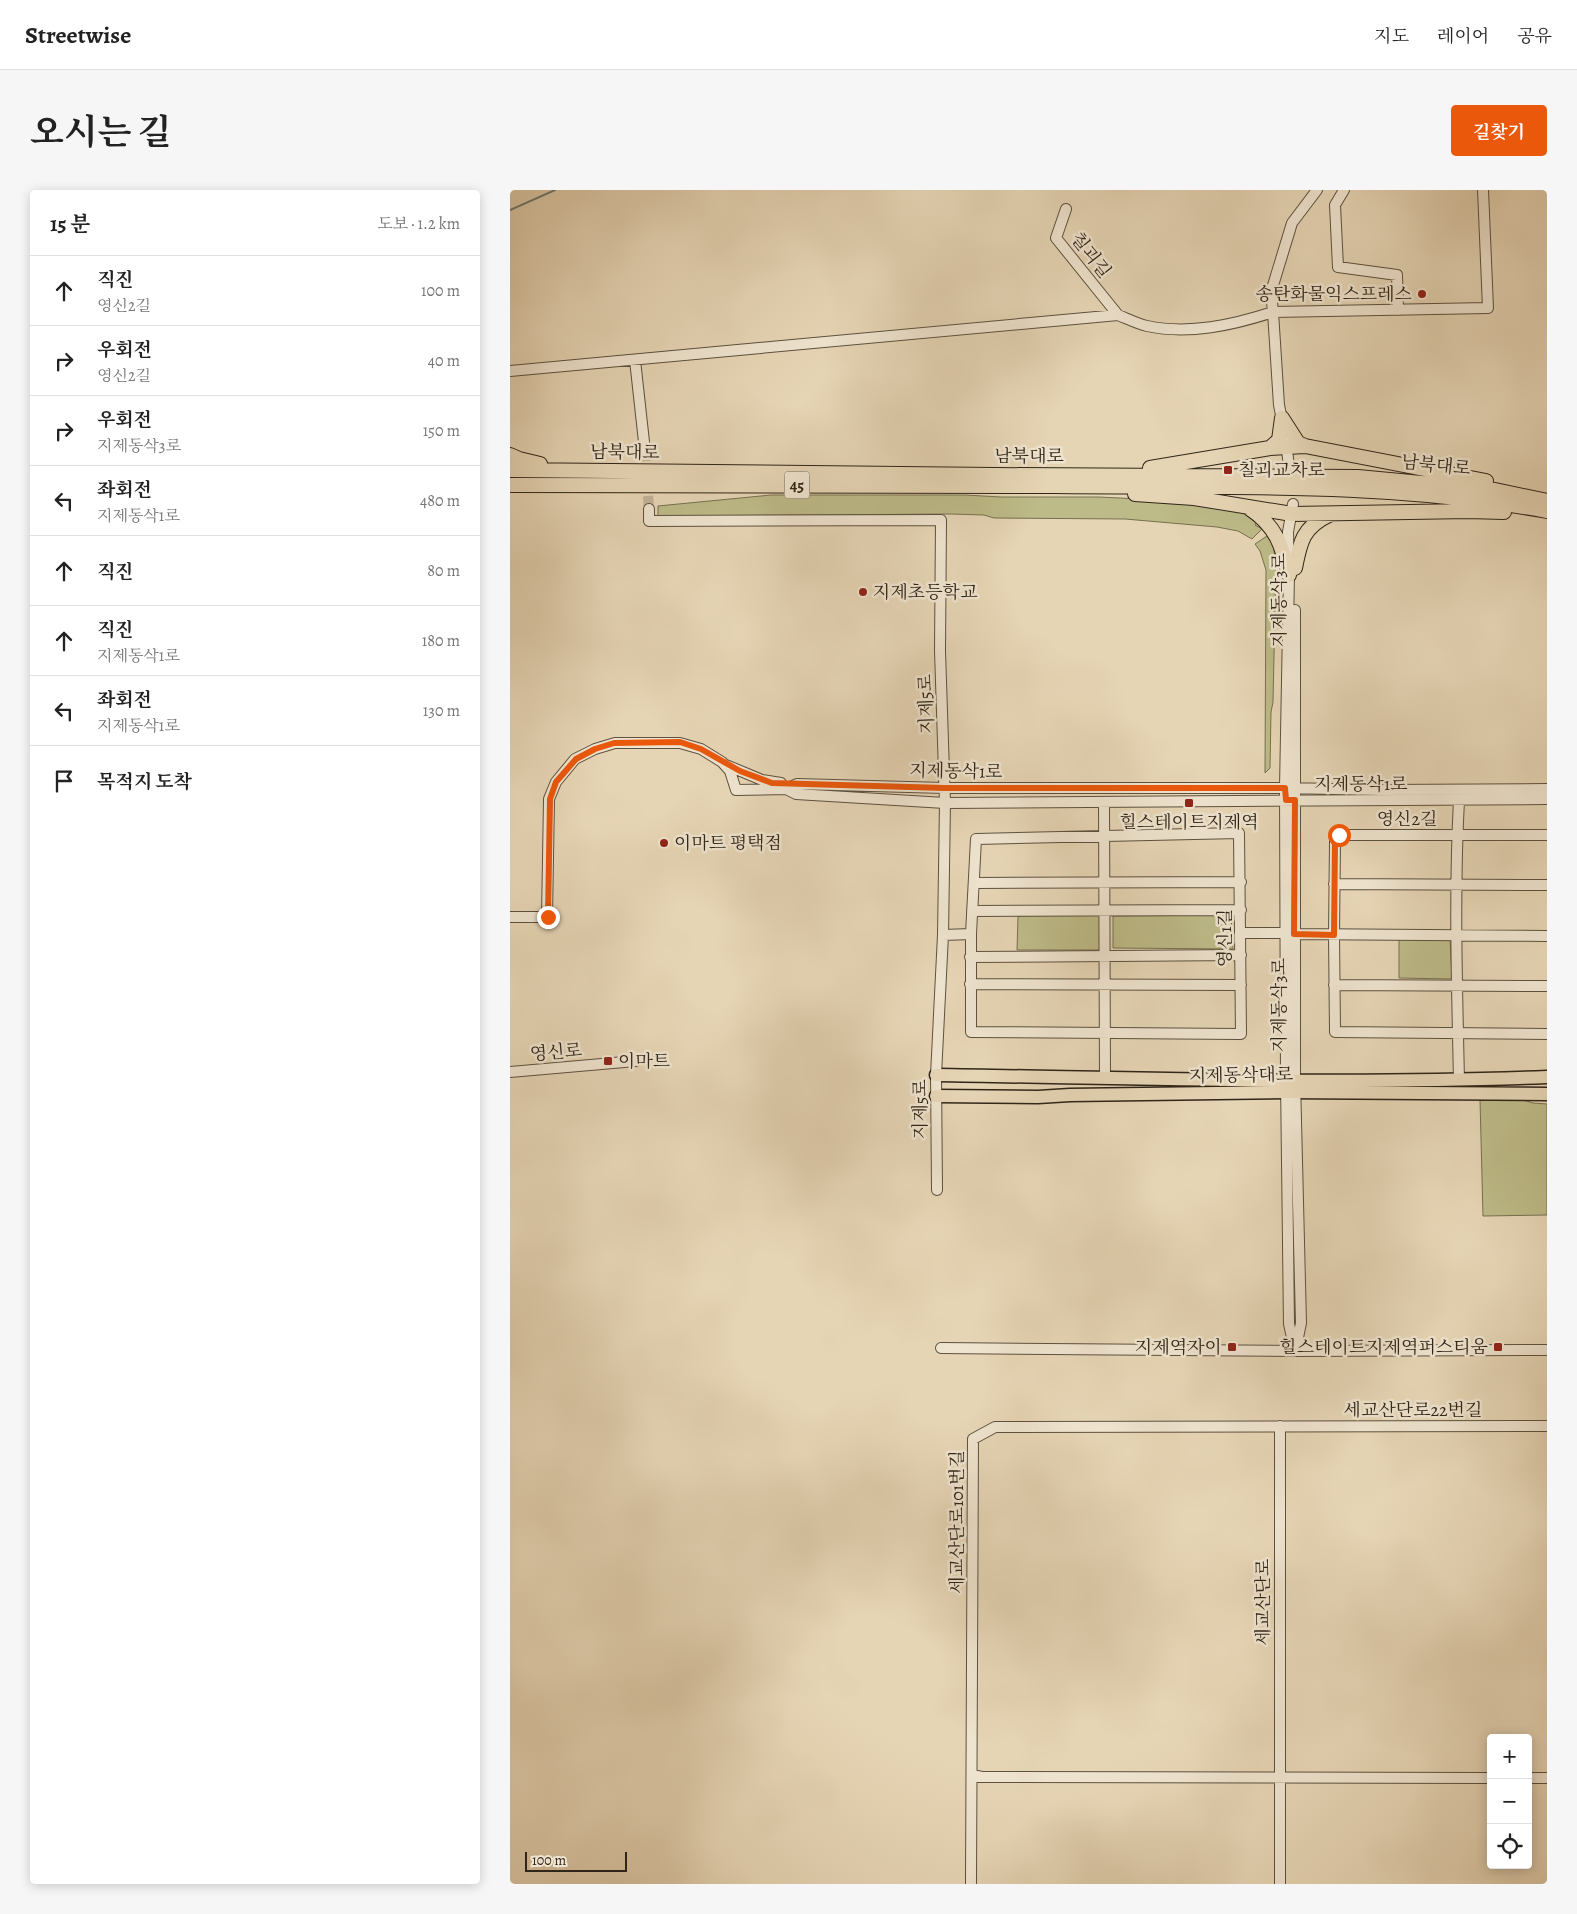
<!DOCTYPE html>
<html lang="ko">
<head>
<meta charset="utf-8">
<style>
	:root { --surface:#fff; --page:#f6f6f6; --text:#222; --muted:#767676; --line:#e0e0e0; --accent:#ea580c }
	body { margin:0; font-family:Alegreya,"Noto Serif KR",serif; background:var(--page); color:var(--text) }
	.controls { position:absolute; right:15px; bottom:15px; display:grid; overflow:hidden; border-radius:5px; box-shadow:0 2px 12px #0003 }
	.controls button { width:45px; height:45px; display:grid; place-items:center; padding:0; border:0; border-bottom:1px solid var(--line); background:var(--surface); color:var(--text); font:25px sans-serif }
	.scale { position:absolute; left:15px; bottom:12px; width:102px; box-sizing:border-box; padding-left:5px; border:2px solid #2f2518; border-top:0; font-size:14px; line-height:18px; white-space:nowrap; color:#2f2518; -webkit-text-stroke:4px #efe4cf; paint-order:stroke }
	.stop { position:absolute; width:15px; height:15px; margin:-11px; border:4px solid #ea580c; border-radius:50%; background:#fff }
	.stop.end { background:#ea580c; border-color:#fff; box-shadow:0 1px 5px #0008 }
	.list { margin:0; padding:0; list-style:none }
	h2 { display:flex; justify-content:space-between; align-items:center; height:65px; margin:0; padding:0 20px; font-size:21px }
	h2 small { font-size:16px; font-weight:400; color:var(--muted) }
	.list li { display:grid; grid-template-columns:32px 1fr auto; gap:15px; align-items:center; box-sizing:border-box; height:70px; padding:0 20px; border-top:1px solid var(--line) }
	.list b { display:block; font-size:19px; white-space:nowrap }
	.list p { margin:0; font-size:16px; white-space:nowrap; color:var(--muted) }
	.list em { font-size:16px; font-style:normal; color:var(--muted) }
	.icon { flex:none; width:28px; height:28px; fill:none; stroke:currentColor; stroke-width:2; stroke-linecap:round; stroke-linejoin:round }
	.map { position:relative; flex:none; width:1037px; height:1694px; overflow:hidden; border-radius:5px }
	header { display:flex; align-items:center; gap:30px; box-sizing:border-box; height:70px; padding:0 25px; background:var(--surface); border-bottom:1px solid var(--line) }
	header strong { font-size:24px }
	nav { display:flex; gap:28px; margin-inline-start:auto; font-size:18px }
	.intro { display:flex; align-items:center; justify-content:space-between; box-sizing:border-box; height:120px; padding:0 30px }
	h1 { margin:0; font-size:35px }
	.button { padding:12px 22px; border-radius:5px; background:var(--accent); color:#fff; font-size:18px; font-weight:700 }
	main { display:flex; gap:30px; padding:0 30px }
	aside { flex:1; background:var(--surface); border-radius:5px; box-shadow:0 2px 12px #0003 }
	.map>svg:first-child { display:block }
	.green { fill:#bdbb88; stroke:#767050 }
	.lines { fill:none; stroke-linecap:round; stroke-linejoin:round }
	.stream { stroke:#6d7d73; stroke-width:2 }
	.minor-tunnel { stroke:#c1b296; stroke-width:10; stroke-dasharray:10 5; stroke-linecap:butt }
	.minor-casing { stroke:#5d513f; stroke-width:12 }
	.major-casing { stroke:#2f2518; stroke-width:15 }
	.highway-casing { stroke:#2f2518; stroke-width:16 }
	.minor { stroke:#efe4cf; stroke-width:10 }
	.major { stroke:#e6d5b5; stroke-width:12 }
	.highway { stroke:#e6d5b5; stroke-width:14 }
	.route { stroke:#ea580c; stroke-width:6 }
	.poi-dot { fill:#8f2418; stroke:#efe4cf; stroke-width:2 }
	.labels { text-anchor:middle; stroke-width:5; stroke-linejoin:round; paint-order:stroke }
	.shield { fill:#efe4cf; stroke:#695e4f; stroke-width:1 }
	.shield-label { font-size:16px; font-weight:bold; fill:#2f2518 }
	.street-label { font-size:18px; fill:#2f2518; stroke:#efe4cf }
	.poi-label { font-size:18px; fill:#2f2518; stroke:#efe4cf; text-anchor:start }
</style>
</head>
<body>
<header>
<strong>Streetwise</strong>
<nav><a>지도</a><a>레이어</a><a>공유</a></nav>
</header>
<div class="intro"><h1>오시는 길</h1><a class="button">길찾기</a></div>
<main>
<aside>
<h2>15 분<small>도보 · 1.2 km</small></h2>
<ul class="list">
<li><svg class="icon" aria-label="ahead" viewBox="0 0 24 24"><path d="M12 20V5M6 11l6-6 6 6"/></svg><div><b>직진</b><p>영신2길</p></div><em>100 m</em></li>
<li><svg class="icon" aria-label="right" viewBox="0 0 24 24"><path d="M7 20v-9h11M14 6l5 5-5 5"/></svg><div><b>우회전</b><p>영신2길</p></div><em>40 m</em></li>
<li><svg class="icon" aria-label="right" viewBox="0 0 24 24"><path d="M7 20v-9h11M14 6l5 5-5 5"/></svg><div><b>우회전</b><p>지제동삭3로</p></div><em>150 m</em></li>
<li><svg class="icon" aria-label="left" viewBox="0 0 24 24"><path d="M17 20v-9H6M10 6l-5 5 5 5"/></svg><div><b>좌회전</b><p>지제동삭1로</p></div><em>480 m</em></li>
<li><svg class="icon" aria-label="ahead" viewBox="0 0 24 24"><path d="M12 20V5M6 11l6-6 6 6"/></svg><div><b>직진</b></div><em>80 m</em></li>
<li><svg class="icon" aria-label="ahead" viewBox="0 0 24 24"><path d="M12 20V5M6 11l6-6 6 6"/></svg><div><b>직진</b><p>지제동삭1로</p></div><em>180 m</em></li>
<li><svg class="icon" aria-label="left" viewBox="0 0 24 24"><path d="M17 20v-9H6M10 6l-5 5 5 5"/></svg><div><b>좌회전</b><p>지제동삭1로</p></div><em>130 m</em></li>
<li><svg class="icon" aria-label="arrive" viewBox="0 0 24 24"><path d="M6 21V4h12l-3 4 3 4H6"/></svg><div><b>목적지 도착</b></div></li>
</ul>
</aside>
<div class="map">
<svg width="1037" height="1694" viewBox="0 0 1037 1694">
	<rect width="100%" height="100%" fill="#e6d5b5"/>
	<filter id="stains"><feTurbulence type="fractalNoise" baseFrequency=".004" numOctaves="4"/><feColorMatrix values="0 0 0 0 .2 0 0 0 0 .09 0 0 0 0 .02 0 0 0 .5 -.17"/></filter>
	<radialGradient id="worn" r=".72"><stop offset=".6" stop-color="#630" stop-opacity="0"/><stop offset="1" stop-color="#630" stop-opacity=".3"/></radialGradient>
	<path class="green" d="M261,305H455L491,307H589L650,310L728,321L739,324L749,330L745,335L752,339L742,349L728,341L707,337L615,329L484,328L474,325L441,324L148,326V316Z
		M757,346L763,355L766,371L763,512L761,522L760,578L755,583L756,380L750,361L745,354Z
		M591,724V760H507L508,726Z
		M721,725L723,759L603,758V726Z
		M889,747H940L942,789L889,788Z
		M1010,909L1023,913L1037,914V1025L973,1026L970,910Z"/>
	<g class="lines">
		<path class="stream" d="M0,20L45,0"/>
		<path class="minor-tunnel" d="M135,261L139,319"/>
		<g class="minor-casing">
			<path id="minor" d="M834,0L825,15L828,77L887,85L888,120
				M556,19L546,48L608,125
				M125,170L135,261
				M0,181L608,125C618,129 628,134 637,136C679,145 723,135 763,122L761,102L782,33L807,0
				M773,235L769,215L763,122L978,118L973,0
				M776,251L779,277
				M783,314L778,342L779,385L775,598L776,890L779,1134L785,1161
				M139,319V331L431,330L430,461L435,613L433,745L426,885L427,1000
				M785,420V890L791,1133L786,1157
				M216,575L252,590L271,593
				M276,599L287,594L435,598H775L872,600L1037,599
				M594,612L595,888
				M1037,645H828L825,650L824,745L825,842L1037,844
				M464,693L731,692
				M824,694L1037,695
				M462,721L731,720
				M0,727H37L39,609L46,592L65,569L85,559L105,553H170L191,559L212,572L220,581L226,600L276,599L286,604L435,613L1037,609
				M731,743H775
				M784,744L1037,746
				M433,745L461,744V842L731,844L729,643L466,649L461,744
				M460,767L731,765
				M460,794L731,795
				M824,795L1037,796
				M0,882L126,871
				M949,890C947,797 944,703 949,610
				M431,1158L785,1161L1037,1160
				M770,1236V1694
				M462,1585L472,1587L981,1588
				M1018,1588H1037
				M461,1694L463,1249L485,1237L1037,1236"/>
		</g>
		<g class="major-casing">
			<path id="major" d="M426,885C630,888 834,895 1037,887
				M426,906L528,907L560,905L776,902L1037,904"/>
		</g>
		<g class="highway-casing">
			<path id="highway" d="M772,228L788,253L795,256
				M760,258L769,250L772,228
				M0,265L9,269L30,274
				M640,278L760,258L795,256L976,291
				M0,280L485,285L848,287L985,300L1037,311
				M0,295C181,295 362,295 543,296C708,298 874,291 1037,321
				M625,304L684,308L782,324L958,321L994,322
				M739,318C766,336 772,355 779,385
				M785,378C790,352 793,337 819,325"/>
		</g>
		<use href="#minor" class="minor"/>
		<use href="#major" class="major"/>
		<use href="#highway" class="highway"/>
	</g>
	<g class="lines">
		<path class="route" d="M38,727L40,609L46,592L66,569L85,559L104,553L170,552L191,559L230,581L262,593L434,598H775L776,610H785L784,744L824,745L825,650L826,646L829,645"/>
	</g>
	<g class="poi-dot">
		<circle cx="912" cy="104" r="5"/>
		<rect x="713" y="275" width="10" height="10" rx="2.5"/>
		<circle cx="353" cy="402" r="5"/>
		<rect x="674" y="608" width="10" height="10" rx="2.5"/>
		<circle cx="154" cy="653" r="5"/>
		<rect x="93" y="866" width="10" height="10" rx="2.5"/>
		<rect x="717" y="1152" width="10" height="10" rx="2.5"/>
		<rect x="983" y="1152" width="10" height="10" rx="2.5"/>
	</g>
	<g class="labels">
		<rect class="shield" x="274.5" y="281.5" width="25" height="27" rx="4"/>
		<g class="shield-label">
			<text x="287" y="301">45</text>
		</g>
		<g class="street-label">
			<text transform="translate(581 65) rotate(52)" y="6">칠괴길</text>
			<text transform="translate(115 262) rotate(1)" y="6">남북대로</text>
			<text x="519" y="272">남북대로</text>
			<text transform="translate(926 275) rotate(6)" y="6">남북대로</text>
			<text transform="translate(769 410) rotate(-90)" y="6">지제동삭3로</text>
			<text transform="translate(416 514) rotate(-92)" y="6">지제5로</text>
			<text transform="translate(446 581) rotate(1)" y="6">지제동삭1로</text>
			<text x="851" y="600">지제동삭1로</text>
			<text x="897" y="635">영신2길</text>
			<text transform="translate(715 748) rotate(-90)" y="6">영신1길</text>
			<text transform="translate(769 815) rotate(-90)" y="6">지제동삭3로</text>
			<text transform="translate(46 862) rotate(-5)" y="6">영신로</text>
			<text transform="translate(731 885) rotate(-1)" y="6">지제동삭대로</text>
			<text transform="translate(410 919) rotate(-90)" y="6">지제5로</text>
			<text x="903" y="1226">세교산단로22번길</text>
			<text transform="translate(447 1332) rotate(-90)" y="6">세교산단로101번길</text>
			<text transform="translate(753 1412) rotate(-90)" y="6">세교산단로</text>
		</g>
		<g class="poi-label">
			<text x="902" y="110" text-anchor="end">송탄화물익스프레스</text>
			<text x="728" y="286">칠괴교차로</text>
			<text x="363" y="408">지제초등학교</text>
			<text x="679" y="638" text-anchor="middle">힐스테이트지제역</text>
			<text x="164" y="659">이마트 평택점</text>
			<text x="108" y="877">이마트</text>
			<text x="712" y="1163" text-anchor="end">지제역자이</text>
			<text x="978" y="1163" text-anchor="end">힐스테이트지제역퍼스티움</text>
		</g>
	</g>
	<rect width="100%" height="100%" filter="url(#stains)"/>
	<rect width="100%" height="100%" fill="url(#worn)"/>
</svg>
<div class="controls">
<button>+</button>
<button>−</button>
<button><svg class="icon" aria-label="locate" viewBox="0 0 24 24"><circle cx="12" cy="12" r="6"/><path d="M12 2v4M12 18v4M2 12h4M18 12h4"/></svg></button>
</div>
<div class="scale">100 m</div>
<div class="stop" style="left:829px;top:645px"></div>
<div class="stop end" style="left:38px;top:727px"></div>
</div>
</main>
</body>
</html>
